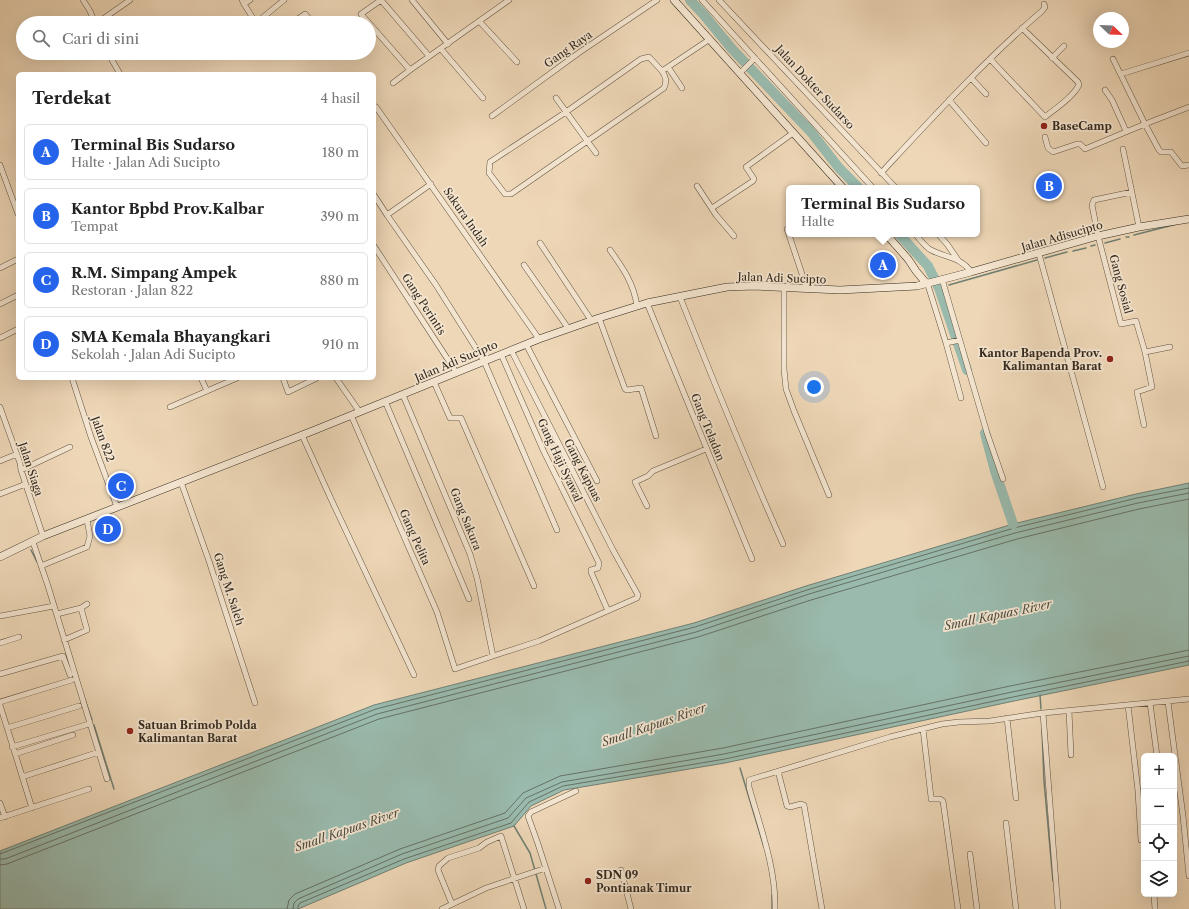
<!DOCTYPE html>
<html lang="id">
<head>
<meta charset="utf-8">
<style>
	:root { --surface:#fff; --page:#f6f6f6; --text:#222; --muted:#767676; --line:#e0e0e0; --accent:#2563eb }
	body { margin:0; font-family:"Libre Caslon Text",serif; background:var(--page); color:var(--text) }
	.controls { position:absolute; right:12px; bottom:12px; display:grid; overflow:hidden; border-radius:6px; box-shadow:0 4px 16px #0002 }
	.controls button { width:36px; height:36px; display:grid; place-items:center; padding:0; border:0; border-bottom:1px solid var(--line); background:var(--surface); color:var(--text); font:20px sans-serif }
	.compass { position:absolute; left:1093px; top:12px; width:36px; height:36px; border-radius:50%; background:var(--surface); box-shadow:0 4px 16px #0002; rotate:113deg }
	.you { position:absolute; left:814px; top:387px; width:14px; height:14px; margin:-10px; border:3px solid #fff; border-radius:50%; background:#1a73e8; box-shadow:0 0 0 6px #1a73e833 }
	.badge { display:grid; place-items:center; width:26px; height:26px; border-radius:50%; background:var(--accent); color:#fff; font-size:13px; font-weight:700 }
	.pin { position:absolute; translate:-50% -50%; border:2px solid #fff; box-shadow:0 1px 4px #0006 }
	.popup { position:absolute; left:786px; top:185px; width:194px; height:52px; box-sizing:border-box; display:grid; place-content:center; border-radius:6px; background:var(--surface); filter:drop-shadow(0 1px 3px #0005); font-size:13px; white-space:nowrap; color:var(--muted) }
	.popup b { font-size:15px; color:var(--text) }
	.popup::after { content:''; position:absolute; left:50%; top:100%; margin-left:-8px; border:8px solid transparent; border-top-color:var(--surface) }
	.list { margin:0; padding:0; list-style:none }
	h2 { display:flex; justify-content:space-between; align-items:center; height:52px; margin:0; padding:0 16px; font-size:17px }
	h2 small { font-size:13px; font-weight:400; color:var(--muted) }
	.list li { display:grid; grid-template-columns:26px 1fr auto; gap:12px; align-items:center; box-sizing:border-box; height:56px; margin:0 8px 8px; padding:0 8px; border:1px solid var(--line); border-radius:6px }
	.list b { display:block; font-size:15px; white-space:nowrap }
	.list p { margin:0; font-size:13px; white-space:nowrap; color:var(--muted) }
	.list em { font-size:13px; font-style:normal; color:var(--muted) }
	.icon { flex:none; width:22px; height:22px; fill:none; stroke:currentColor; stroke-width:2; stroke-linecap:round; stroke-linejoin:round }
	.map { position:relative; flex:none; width:1189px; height:909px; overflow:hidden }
	.search { position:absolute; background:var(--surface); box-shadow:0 4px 16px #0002; left:16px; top:16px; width:360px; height:44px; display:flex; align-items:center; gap:10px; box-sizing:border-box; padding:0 14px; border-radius:22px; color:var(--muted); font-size:15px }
	.panel { position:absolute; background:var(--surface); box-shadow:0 4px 16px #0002; left:16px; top:72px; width:360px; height:308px; border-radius:6px }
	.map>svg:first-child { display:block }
	.water { fill:#99baad; stroke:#718074 }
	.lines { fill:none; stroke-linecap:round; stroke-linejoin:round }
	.shore { stroke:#667266; stroke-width:1 }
	.stream { stroke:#718074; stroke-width:1.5 }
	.river { stroke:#99baad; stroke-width:10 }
	.street-casing { stroke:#625544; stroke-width:6 }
	.secondary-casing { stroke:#342a1e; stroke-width:8 }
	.street { stroke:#f4e5d0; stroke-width:5 }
	.secondary { stroke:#f4e5d0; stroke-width:7 }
	.poi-dot { fill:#8f2418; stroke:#f4e5d0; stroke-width:1.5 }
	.labels { text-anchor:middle; stroke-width:3.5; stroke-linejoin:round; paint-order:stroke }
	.street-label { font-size:11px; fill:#342a1e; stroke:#f4e5d0 }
	.poi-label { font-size:11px; font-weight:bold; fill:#342a1e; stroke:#f4e5d0; text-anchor:start }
	.water-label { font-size:12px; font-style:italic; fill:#4d4e42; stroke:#f4e5d0 }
</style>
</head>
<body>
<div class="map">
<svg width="1189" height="909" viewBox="0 0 1189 909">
	<rect width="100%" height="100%" fill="#eed7b7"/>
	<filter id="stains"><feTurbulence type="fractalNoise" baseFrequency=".005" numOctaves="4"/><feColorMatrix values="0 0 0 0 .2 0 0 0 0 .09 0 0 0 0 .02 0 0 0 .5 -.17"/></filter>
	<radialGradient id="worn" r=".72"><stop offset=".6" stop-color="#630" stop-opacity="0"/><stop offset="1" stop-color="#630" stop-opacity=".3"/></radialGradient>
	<path class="water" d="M1189,483V665L1014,701L725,763L564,790L531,806L514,826L406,863L298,909H0V851L374,705L694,623L806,586L1013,524L1136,494Z"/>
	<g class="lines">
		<path class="shore" d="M0,854L376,709L695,627L807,590L1014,528L1137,498L1189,488
			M0,859H5L377,714L696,632L809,594L1015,533L1138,503L1189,493
			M0,865L7,864L379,719L698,637L811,600L1017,539L1139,509L1189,499
			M287,909L289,900L295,894L400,849L505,813L523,793L560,776L723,748L1010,686L1189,650
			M293,909L294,903L298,899L402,854L508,818L526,798L562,782L724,754L1012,692L1189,656
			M298,909V906L300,903L404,859L511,823L529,802L563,786L725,759L1013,697L1189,661"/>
		<path class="stream" d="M1134,235L1177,224
			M1126,237H1129
			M1105,243L1120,239
			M1091,246L1095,245
			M1073,251L1086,248
			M1045,258L1067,252
			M949,285L1037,260
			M939,288H940
			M31,550L37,562
			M83,694L92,720
			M1040,695L1041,709
			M94,725L114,789
			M1042,728L1044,781L1053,881
			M740,768L764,847
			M514,826L530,853L546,909
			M772,909V895"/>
		<path class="river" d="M690,0L704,15L732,49L811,132L839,168L859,188
			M899,234L928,266L939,288L967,370
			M985,433L995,471L1013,524"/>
		<g class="street-casing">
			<path id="street" d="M83,0L90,11L95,23
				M242,0L244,4L250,0
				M381,0L361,14L410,70L509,0
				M381,0L429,56
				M412,0L448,44
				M702,0L873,188
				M719,0L896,188
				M244,4L256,23L284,0
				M479,21L517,62
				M97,23L130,0
				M292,23L305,14L313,23
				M441,49L483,98
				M108,53L120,74
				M1052,58L1064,46
				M990,59L1045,117C1056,108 1072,98 1079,85L1078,82L1022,28
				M668,67L682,88
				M662,71L649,57L641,59L566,112L490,162L489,173L505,194H511L664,88C667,81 666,77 662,71L710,39
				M740,73L755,58
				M1121,74L1189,53
				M971,78L986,94
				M393,83L410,70
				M1105,90L1112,100L1126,131
				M556,98L596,153
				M949,100L986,143
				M376,107L539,339
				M1189,107L1145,124L1159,150L1161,152H1171L1182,166L1189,165
				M492,116L580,52L657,0
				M1045,137L1048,148L1053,152L1077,144H1080L1085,149L1145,124L1113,59
				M1123,149L1139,227
				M0,165L18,214
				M881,173C933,117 984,61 1042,11L1045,7L1044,4
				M431,184L387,215L436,285L484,361L557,530
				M697,186L716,215L734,236
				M1132,192L1094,200L1092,205L1098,236L1121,324L1136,321L1145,352L1152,387L1137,392L1144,425
				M374,195L387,215
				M712,208L753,181L754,179L746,167L793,133
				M787,229L807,289
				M915,234C920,239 925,247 931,250C946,258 961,257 971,272
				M938,234L947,244L958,260
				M540,243L591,320
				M374,246L456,372
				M610,250C623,268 634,284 637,306
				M1039,254L1103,487
				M524,265L568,328
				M0,268L18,259
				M942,279L987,433L1003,479
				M927,282L946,343L961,398
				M784,288V369L786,389L794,411L829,495
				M680,297C713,380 747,463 783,544
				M647,303L752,559
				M0,304L18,295
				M599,318L625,389L627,390L641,388L656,436
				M0,338L18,329
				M946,343L960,340
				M526,344L597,481
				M1145,352L1170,347
				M501,354L544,452L599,563L598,568L591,570V572L608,611
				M72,378L91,437L117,507
				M201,378L207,391
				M283,378L288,392L317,378
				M336,378L359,411
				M434,382L450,418H461L534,586
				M403,395L470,554L477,578L493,656
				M385,401L469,599
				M0,407L20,463L21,470L43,536
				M170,407L237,378
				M351,415L437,612L455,669L493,656L539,641L637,598L638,595L613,550L511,350
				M302,435L331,499L414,675
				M0,461L17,454
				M21,470L70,447
				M181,482L209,561L255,703
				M0,494L26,484
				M647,506L635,482L648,476L653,471L706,449
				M33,542L48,586L107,779
				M41,566L87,547L90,536L87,520
				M81,608L87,604
				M57,614L81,608L87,630L64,640
				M0,616L54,606
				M0,643L19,637
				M0,674L63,656L70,675
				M0,702L72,680
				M1168,702L1183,816L1189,876
				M1150,703L1157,756
				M0,705L32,808
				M1128,705L1138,791L1141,840
				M1069,711L1071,755
				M1043,713L1058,909
				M1007,718L1016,798
				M7,728L79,706
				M923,729L931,797V799H940L943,801L958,909
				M12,747L89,724
				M15,754L73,735
				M778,771L787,806L790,807L801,804L804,805L822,909
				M22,777L99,752
				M0,803L5,817
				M0,818L89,789
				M1006,823L1016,909
				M970,854L977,909
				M621,870L631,909
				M1154,894L1155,909
				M452,904L438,870L439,866L448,858L479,848L487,842L501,836L524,909
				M442,909L486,888L546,868
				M559,909L538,844L528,816L531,812L576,791
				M775,909C776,867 760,827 749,787V780L890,737L942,724L959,722L990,721L1043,713L1189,699"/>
		</g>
		<g class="secondary-casing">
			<path id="secondary" d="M674,0L843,188
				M886,234L908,259L916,271L926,283
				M0,557L43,536L315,430L539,339L599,318L647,303L727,287L754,286L840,290L917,286L971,272L1098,236L1139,227L1189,219"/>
		</g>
		<use href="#street" class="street"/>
		<use href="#secondary" class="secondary"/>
	</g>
	<g class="poi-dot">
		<circle cx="1044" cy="126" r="4"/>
		<circle cx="1110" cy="359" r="4"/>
		<circle cx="130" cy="731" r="4"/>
		<circle cx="588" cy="881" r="4"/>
	</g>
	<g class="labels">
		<g class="street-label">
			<text transform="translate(568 49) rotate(-35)" y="4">Gang Raya</text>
			<text transform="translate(815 87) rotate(47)" y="4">Jalan Dokter Sudarso</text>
			<text transform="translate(466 217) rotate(55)" y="4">Sakura Indah</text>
			<text transform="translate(1062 236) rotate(-16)" y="4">Jalan Adisucipto</text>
			<text transform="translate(782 278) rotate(2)" y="4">Jalan Adi Sucipto</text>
			<text transform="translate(1121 284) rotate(75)" y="4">Gang Sosial</text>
			<text transform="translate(424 304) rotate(57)" y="4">Gang Perintis</text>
			<text transform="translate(456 361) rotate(-23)" y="4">Jalan Adi Sucipto</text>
			<text transform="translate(708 427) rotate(68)" y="4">Gang Teladan</text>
			<text transform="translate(103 439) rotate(70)" y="4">Jalan 822</text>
			<text transform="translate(560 460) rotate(65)" y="4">Gang Haji Syawal</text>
			<text transform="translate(31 469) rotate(72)" y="4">Jalan Siaga</text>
			<text transform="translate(583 470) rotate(63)" y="4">Gang Kapuas</text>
			<text transform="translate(466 519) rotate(68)" y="4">Gang Sakura</text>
			<text transform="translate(415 537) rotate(66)" y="4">Gang Pelita</text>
			<text transform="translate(229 589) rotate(72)" y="4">Gang M. Saleh</text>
		</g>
		<g class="poi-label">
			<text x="1052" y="130">BaseCamp</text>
			<text x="1102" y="357" text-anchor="end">Kantor Bapenda Prov.<tspan x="1102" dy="13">Kalimantan Barat</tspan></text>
			<text x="138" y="729">Satuan Brimob Polda<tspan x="138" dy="13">Kalimantan Barat</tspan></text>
			<text x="596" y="879">SDN 09<tspan x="596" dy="13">Pontianak Timur</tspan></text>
		</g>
		<g class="water-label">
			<text transform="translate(998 615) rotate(-12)" y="4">Small Kapuas River</text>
			<text transform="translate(654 725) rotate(-19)" y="4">Small Kapuas River</text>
			<text transform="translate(347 830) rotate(-19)" y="4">Small Kapuas River</text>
		</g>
	</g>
	<rect width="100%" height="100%" filter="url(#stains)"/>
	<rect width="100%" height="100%" fill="url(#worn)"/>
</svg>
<div class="controls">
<button>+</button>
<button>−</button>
<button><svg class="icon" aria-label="locate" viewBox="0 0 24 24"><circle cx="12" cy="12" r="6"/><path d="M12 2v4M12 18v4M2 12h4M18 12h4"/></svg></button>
<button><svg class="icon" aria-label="layers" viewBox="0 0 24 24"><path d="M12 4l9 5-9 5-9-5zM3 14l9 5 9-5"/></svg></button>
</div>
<svg class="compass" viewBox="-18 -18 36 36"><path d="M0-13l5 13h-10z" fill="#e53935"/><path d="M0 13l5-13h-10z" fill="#767676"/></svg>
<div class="you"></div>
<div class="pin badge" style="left:883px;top:265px">A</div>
<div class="popup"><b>Terminal Bis Sudarso</b>Halte</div>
<div class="pin badge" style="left:1049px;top:186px">B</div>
<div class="pin badge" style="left:121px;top:486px">C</div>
<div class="pin badge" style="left:108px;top:529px">D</div>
<div class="search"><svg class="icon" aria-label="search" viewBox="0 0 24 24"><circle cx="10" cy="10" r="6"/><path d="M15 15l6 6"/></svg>Cari di sini</div>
<section class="panel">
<h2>Terdekat<small>4 hasil</small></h2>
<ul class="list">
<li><span class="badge">A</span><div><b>Terminal Bis Sudarso</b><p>Halte · Jalan Adi Sucipto</p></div><em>180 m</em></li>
<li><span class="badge">B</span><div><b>Kantor Bpbd Prov.Kalbar</b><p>Tempat</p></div><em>390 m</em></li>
<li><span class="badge">C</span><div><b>R.M. Simpang Ampek</b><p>Restoran · Jalan 822</p></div><em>880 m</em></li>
<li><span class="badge">D</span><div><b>SMA Kemala Bhayangkari</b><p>Sekolah · Jalan Adi Sucipto</p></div><em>910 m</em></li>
</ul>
</section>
</div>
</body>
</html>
